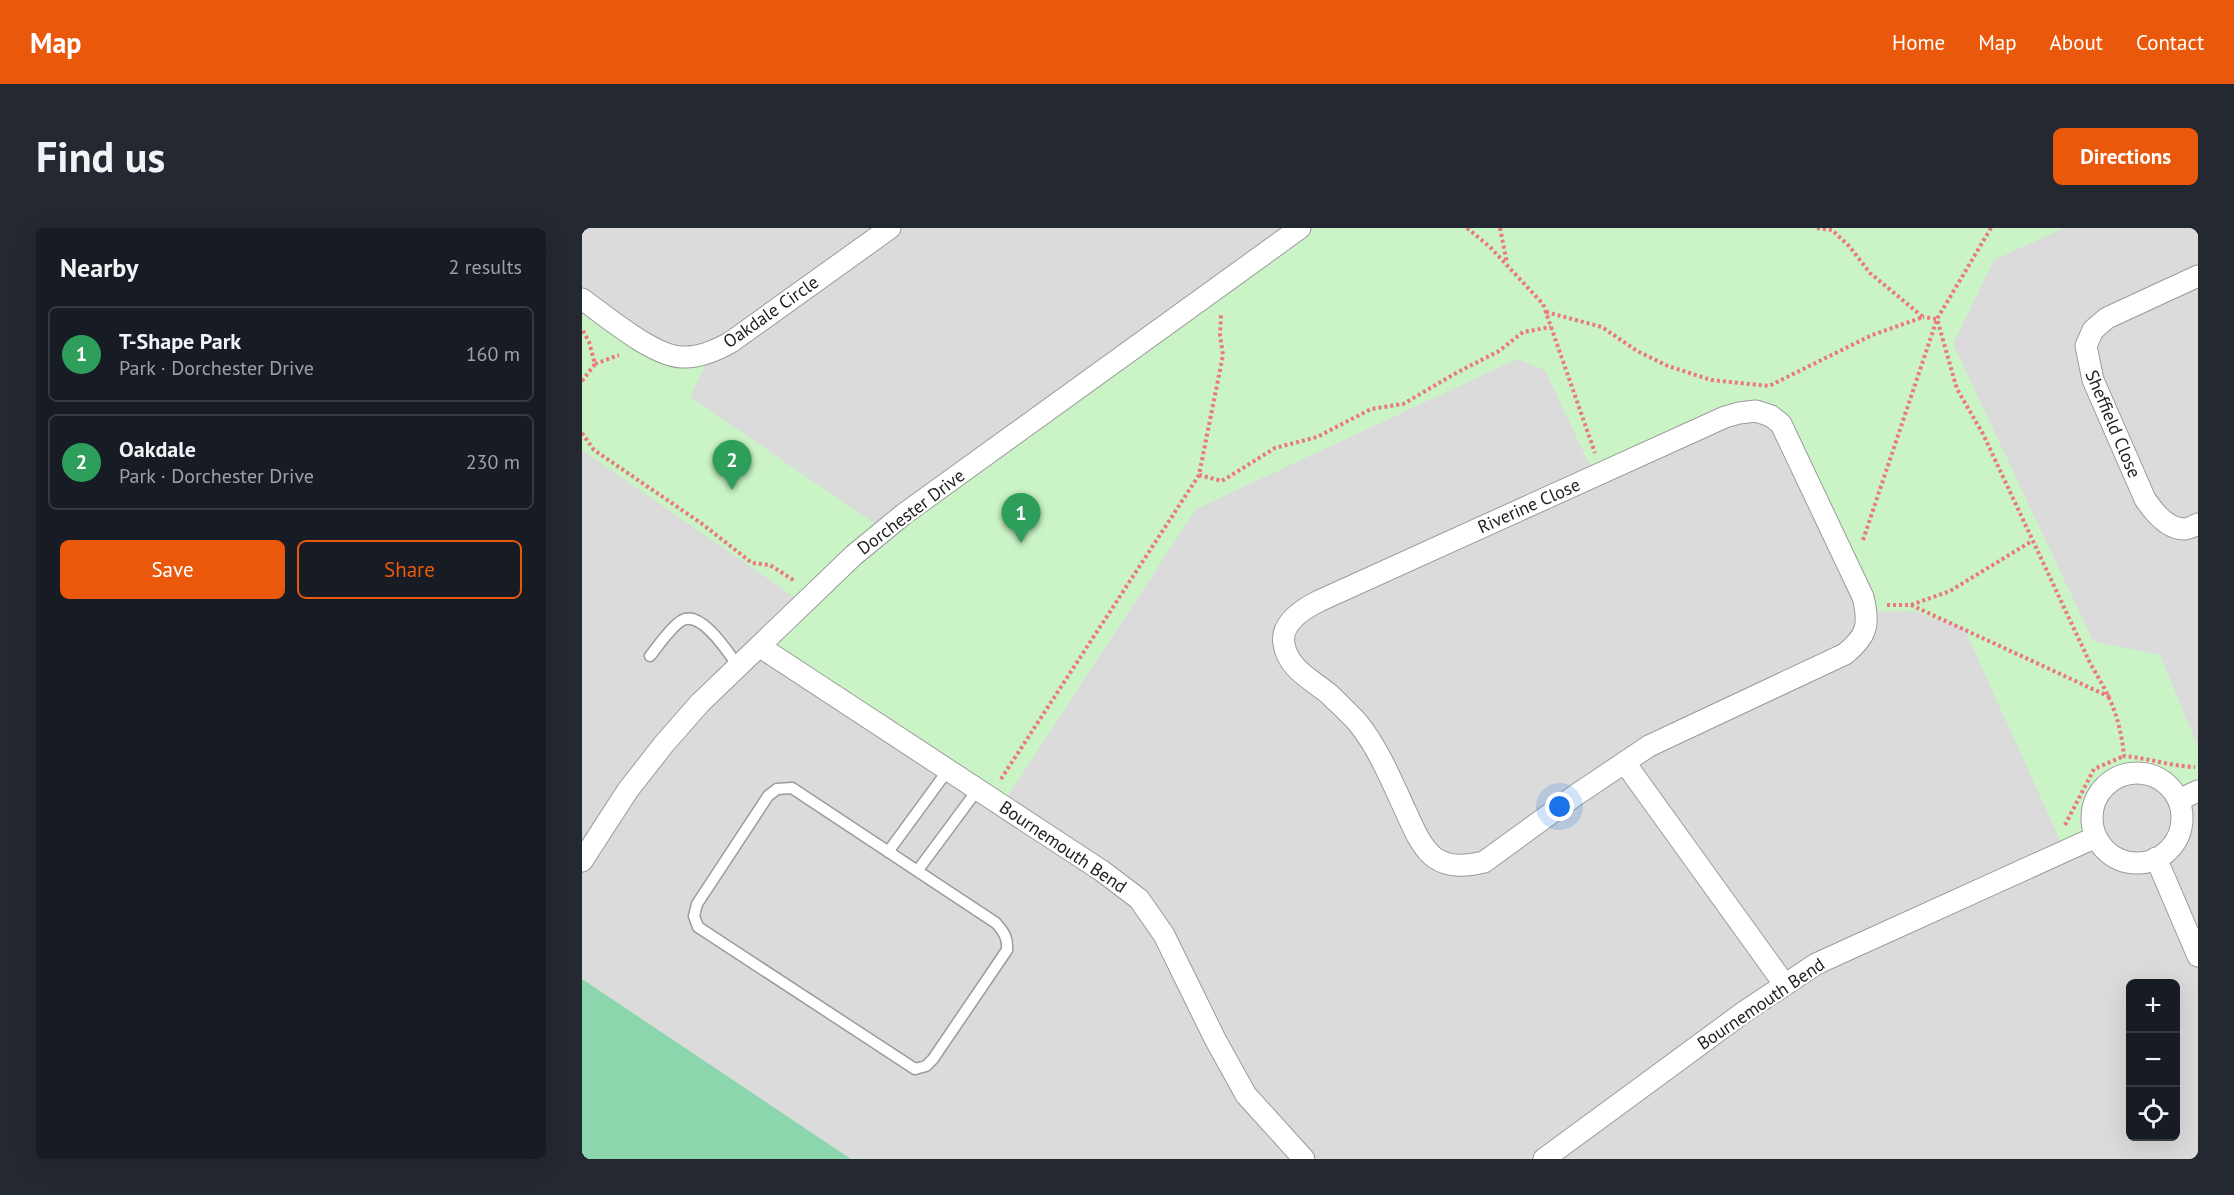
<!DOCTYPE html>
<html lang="en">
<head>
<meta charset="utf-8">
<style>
	:root { --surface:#171b24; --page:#242831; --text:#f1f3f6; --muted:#9ea1a6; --line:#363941; --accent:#ea580c }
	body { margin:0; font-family:"PT Sans",sans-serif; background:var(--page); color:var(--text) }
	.controls { position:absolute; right:18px; bottom:18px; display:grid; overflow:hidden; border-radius:9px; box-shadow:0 6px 24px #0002 }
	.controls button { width:54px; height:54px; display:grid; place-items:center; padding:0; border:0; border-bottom:2px solid var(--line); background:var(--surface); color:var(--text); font:30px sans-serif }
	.you { position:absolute; left:978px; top:579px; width:21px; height:21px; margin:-15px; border:4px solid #fff; border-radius:50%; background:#1a73e8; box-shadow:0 0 0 9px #1a73e833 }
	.badge { display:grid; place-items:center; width:39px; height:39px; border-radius:50%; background:var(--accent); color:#fff; font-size:20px; font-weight:700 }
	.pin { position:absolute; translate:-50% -50px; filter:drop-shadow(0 2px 3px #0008) }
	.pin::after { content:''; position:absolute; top:32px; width:21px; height:18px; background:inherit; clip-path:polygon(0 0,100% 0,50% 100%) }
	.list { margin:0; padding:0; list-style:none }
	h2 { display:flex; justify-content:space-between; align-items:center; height:78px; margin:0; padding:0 24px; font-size:26px }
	h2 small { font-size:20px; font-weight:400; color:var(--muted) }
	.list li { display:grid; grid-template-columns:39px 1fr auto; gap:18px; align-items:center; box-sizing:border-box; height:96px; margin:0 12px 12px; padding:0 12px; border:2px solid var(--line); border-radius:9px }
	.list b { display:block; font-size:22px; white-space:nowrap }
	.list p { margin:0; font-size:20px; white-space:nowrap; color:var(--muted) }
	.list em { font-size:20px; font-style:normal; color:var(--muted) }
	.actions { display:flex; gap:12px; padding:18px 24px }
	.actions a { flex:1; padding:14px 0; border:2px solid var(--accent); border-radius:9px; text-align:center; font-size:21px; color:var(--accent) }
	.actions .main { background:var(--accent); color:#fff }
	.icon { flex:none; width:33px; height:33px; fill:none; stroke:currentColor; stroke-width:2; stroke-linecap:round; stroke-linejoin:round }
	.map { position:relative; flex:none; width:1616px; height:931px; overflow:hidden; border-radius:9px }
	header { display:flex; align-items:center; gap:36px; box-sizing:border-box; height:84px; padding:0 30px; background:var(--accent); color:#fff }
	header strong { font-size:28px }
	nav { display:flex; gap:33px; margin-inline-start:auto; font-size:21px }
	.intro { display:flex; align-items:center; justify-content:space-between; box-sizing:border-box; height:144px; padding:0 36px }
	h1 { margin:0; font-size:42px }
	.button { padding:15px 27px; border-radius:9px; background:var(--accent); color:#fff; font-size:21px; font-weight:700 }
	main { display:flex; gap:36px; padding:0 36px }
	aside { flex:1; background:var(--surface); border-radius:9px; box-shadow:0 6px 24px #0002 }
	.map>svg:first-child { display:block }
	.residential { fill:#dcdbdb; fill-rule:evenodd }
	.park { fill:#caf4c6 }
	.pitch { fill:#8bd6ad }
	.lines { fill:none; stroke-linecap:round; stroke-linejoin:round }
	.lane-casing { stroke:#9b9b9b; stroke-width:13 }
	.street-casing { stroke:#9b9b9b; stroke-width:23 }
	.path { stroke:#ec787e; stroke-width:4; stroke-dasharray:3 3; stroke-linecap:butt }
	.lane { stroke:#fff; stroke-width:10 }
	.street { stroke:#fff; stroke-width:21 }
	.labels { text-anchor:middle; stroke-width:4.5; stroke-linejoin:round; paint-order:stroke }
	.street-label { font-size:18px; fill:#1e1e1e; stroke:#fff }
</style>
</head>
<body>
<header>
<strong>Map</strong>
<nav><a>Home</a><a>Map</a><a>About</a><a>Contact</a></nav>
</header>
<div class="intro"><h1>Find us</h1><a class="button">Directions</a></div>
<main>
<aside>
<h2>Nearby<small>2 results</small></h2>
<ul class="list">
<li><span class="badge" style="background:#2e9e5b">1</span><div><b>T-Shape Park</b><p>Park · Dorchester Drive</p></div><em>160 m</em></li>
<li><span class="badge" style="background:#2e9e5b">2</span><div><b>Oakdale</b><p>Park · Dorchester Drive</p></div><em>230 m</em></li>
</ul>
<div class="actions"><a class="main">Save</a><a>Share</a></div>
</aside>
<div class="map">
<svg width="1616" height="931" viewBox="0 0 1616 931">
	<rect width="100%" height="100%" fill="#eeeae5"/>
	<path class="residential" d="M0,0H1616V931H0ZM1548,756H1594V908H1548Z"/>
	<path class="park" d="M718,0H1482L1412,32L1371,116L1511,413L1578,427L1616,519V563L1597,572C1592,566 1588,558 1582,553C1555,533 1518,551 1510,581C1508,591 1511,600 1514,609L1483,623L1382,400L1332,383L1285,384L1206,207L1174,183L1013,248L963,142L935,131L614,281L420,577L177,418L221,375L0,222V71L74,122L130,123L108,169L302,302Z"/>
	<path class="pitch" d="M0,751L269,931H0Z"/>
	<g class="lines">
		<g class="lane-casing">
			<path id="lane" d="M68,428C76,418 89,399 99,393C118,380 146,424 156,438
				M210,560L414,695C422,704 426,710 425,722L351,831L344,838L333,841L116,699L112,688L115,676L186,568L195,561Z
				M306,624L366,542
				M336,642L396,561"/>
		</g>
		<g class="street-casing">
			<path id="street" d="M1616,48L1525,90L1511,102L1504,118L1511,152L1563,271C1571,283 1585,301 1602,301C1606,301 1612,298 1616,296
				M0,71C25,89 71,128 100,129C117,130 135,122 149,114L308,0
				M1174,183L1189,188L1199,196L1281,369C1288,397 1285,408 1263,426L1067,518L994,567L902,634C885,638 868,640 853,630C839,620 831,599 824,584C810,554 797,521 776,495C767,485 756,475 747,466C729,451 706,441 702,416C698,395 721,381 737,373L1143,189L1157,185Z
				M177,418L520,643L557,671L582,707L633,811L664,867L722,931
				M1043,535L1203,757
				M1510 590a45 45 0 1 1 90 0a45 45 0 1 1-90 0Z
				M1597,572L1616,563
				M1574,630L1616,728
				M0,633L46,562L82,516L118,475L272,327L322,286L718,0
				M962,931L1162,784L1234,736L1514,609"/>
		</g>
		<path class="path" d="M885,0L908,19L961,76L1013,225
			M918,0L925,35
			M1409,0L1355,91L1375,161L1401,206L1508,435C1528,469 1538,488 1542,528C1566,530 1588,538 1613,539
			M964,84L1020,99L1055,123L1086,138L1129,152L1187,158L1290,107L1341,89L1288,45L1267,18L1250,2L1233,0
			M13,136L37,127
			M0,153L13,136L7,114L0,101
			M0,205L12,222L119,295L170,335L188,337L213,353
			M617,247L640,253L693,220L735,209L789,181L821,176L876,144L917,123L941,104L969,99
			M1281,312L1355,91L1341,89
			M1305,377H1329L1368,363L1450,313
			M1329,377L1528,469
			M419,551L617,247L641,127L638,108L639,86
			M1483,597L1512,541L1542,528"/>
		<use href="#lane" class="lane"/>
		<use href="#street" class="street"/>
	</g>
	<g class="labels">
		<g class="street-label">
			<text transform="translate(189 84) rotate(-35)" y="6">Oakdale Circle</text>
			<text transform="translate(1531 196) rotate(67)" y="6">Sheffield Close</text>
			<text transform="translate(947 278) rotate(-24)" y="6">Riverine Close</text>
			<text transform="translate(329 284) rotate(-37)" y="6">Dorchester Drive</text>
			<text transform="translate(481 619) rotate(34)" y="6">Bournemouth Bend</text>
			<text transform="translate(1179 776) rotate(-34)" y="6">Bournemouth Bend</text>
		</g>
	</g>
</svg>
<div class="controls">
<button>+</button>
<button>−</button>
<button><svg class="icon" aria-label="locate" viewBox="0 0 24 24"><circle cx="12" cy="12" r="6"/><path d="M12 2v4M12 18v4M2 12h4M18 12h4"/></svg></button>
</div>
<div class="you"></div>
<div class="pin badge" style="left:439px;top:315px;background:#2e9e5b">1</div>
<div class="pin badge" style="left:150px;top:262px;background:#2e9e5b">2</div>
</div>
</main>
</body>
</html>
